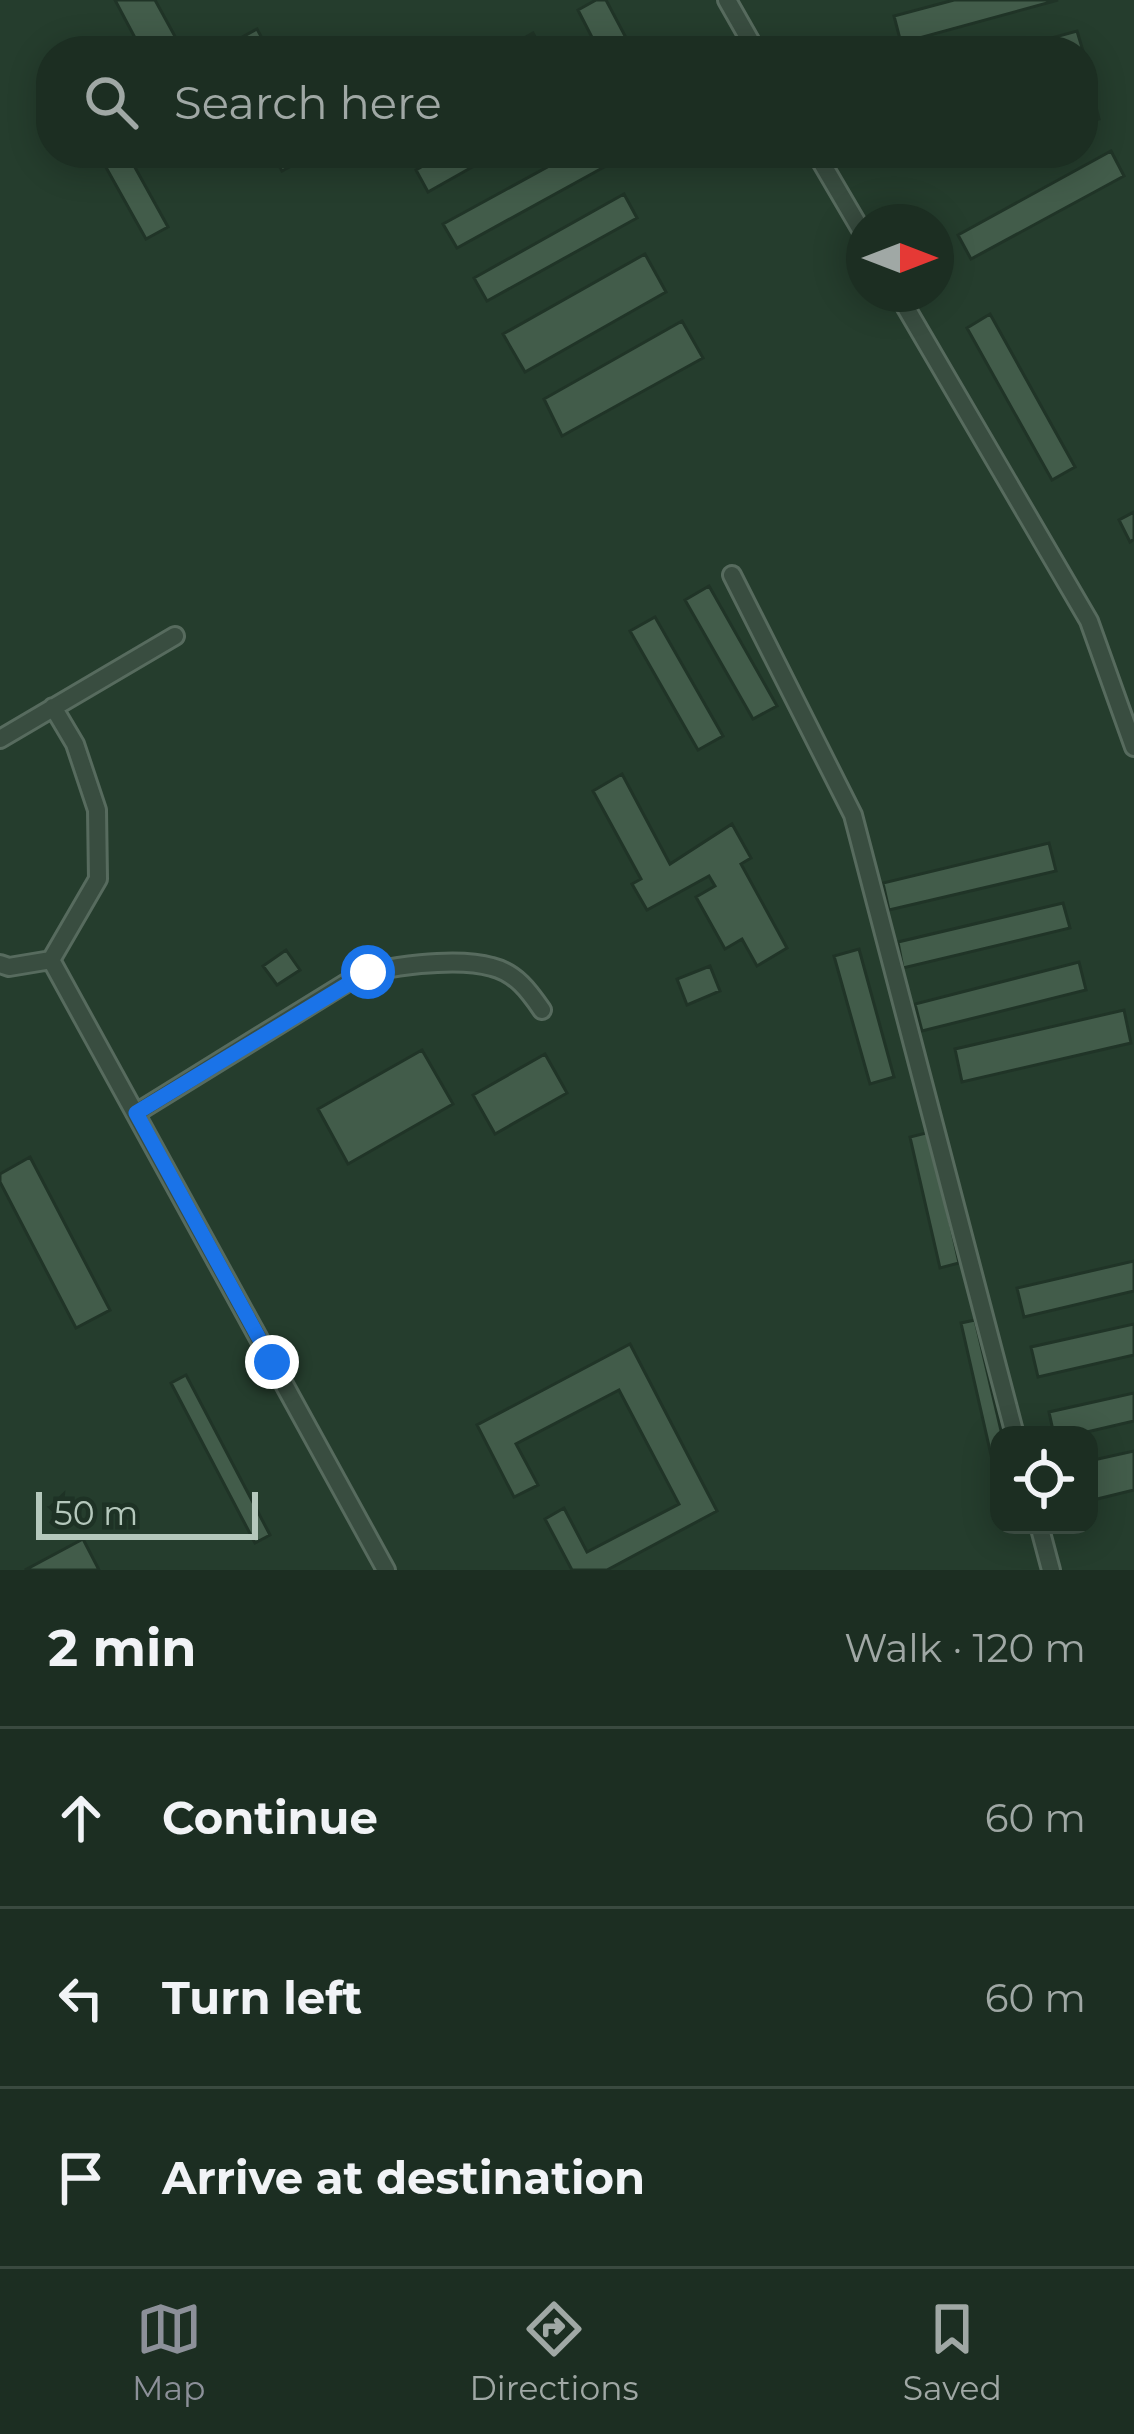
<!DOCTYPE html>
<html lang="en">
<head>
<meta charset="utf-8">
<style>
	:root { --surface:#1c2e22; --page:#25362a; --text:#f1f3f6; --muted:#a0a8a5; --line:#3a4a40; --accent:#8c9099 }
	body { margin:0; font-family:Montserrat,sans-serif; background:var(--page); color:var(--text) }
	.controls { position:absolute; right:36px; bottom:36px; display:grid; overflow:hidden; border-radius:24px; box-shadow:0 6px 30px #0003 }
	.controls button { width:108px; height:108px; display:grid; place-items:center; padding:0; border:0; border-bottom:3px solid var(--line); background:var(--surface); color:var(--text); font:60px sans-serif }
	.compass { position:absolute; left:846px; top:204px; width:108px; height:108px; border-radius:50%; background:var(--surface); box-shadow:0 6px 30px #0003; rotate:90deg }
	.scale { position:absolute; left:36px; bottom:30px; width:222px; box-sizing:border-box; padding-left:12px; border:6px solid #b5c8bc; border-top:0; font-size:33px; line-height:42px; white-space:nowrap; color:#b5c8bc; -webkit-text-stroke:9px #1e3225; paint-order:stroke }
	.stop { position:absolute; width:36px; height:36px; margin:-27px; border:9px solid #1a73e8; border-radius:50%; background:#fff }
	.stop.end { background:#1a73e8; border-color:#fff; box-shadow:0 3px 12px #0008 }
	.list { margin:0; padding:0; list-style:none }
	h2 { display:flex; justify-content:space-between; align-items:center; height:156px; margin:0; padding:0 48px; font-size:51px }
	h2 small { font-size:39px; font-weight:400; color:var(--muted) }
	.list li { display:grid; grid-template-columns:78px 1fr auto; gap:36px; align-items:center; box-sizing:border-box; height:180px; padding:0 48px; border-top:3px solid var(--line) }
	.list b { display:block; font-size:45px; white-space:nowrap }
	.list em { font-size:39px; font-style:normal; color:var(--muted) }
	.icon { flex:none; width:66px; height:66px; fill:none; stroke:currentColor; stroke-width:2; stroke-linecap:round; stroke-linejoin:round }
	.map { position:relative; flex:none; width:1134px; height:1570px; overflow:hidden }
	.search { position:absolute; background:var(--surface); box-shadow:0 6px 30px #0003; left:36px; right:36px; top:36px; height:132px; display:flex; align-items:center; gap:30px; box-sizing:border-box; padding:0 42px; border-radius:48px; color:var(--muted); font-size:45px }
	.sheet { height:696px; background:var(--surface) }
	nav { display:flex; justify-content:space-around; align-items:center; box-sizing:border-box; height:168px; border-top:3px solid var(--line); background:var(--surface); font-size:33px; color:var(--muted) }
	nav a { display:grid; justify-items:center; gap:6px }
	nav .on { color:var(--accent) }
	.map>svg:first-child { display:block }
	.building { fill:#425c4a; stroke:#203427; stroke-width:3 }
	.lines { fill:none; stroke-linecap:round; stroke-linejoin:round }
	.lane-casing { stroke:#576b5e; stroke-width:22 }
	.lane { stroke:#394d40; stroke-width:16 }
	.route { stroke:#1a73e8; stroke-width:15 }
</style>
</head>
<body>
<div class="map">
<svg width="1134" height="1570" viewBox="0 0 1134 1570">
	<rect width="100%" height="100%" fill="#253d2d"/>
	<path class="building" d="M115,0H155L183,51H142Z
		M596,0H606L633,51H599L578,10Z
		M954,0H1058L901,43L894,16Z
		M257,29L269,51H217Z
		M1077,31L1083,51H1004Z
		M533,33L543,51H501Z
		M1092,92L1099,119L1083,123V95Z
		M1111,151L1124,176L971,259L958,235Z
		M98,153H127L168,227L146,239Z
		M272,153H312L313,154L282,171Z
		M445,153H497L428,192L416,170Z
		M573,153H599L606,166L457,248L443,224Z
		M928,153H977L932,166Z
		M624,194L637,218L487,301L474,278Z
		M645,254L666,292L525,372L503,334Z
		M990,314L1075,467L1052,480L967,328Z
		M682,321L703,358L562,436L544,399Z
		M1134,512V539L1130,542L1119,520Z
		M709,586L777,706L753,719L685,600Z
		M655,617L723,736L698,750L630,631Z
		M622,774L670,864L732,824L751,858L741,864L787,948L757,966L742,939L725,949L696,897L715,886L709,876L647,910L632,884L641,879L593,791Z
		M1049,843L1056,871L889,910L883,883Z
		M1063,903L1070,928L903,968L898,942Z
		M859,949L894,1077L870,1084L834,956Z
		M286,950L300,970L277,985L263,966Z
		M1079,962L1086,990L922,1031L915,1004Z
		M710,966L720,991L687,1005L677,979Z
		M1124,1010L1131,1043L962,1082L955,1049Z
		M422,1050L453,1104L348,1164L318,1109Z
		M545,1054L567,1093L495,1134L473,1095Z
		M930,1132L959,1263L940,1268L910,1137Z
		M30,1157L110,1310L76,1328L0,1182V1174Z
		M1134,1261V1291L1024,1317L1017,1288Z
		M975,1320L1002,1435L999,1490L961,1323Z
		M1134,1324V1355L1038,1377L1031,1347Z
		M630,1344L717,1511L607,1570H572L545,1519L564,1508L587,1552L679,1504L619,1390L516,1444L538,1485L514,1497L477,1425Z
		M186,1375L270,1535L255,1543L171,1383Z
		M1134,1393V1421L1074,1435H1054L1049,1412Z
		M1134,1451V1490L1089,1501V1461Z
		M83,1539L99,1570H25Z"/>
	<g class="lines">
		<g class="lane-casing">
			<path id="lane" d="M727,0L756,51
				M816,153L864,235
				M898,294L1089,621L1134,747
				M732,575L853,815L1015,1435
				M0,739L175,636
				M51,960L386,1570
				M0,964L9,967L51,960L98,879L97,810L75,744L53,707
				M136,1113L351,980C382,965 458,957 492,967C516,973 529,991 542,1010
				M1039,1525L1051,1570"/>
		</g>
		<use href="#lane" class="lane"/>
	</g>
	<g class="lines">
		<path class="route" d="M272,1362L136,1113L368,972"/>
	</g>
</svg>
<div class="controls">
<button><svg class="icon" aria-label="locate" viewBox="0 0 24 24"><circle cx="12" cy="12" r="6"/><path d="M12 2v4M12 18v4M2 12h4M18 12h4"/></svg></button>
</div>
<svg class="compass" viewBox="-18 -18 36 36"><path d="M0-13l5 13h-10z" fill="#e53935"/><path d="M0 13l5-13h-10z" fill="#a0a8a5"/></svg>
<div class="scale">50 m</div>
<div class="stop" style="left:368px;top:972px"></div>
<div class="stop end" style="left:272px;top:1362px"></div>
<div class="search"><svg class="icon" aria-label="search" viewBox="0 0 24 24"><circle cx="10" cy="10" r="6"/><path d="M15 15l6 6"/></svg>Search here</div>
</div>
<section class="sheet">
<h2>2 min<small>Walk · 120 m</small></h2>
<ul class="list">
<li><svg class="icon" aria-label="ahead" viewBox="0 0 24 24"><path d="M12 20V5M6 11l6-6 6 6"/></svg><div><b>Continue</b></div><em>60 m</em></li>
<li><svg class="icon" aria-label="left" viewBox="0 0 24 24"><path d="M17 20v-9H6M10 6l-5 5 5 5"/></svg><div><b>Turn left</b></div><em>60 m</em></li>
<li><svg class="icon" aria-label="arrive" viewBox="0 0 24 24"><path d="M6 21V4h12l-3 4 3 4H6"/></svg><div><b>Arrive at destination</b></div></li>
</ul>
</section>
<nav>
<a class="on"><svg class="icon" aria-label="map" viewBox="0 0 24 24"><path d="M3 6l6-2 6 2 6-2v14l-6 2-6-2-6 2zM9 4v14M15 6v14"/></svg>Map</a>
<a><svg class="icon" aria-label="directions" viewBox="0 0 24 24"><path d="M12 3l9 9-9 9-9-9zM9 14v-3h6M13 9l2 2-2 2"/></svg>Directions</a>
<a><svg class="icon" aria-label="saved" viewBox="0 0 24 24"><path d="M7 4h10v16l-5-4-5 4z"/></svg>Saved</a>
</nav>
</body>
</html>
